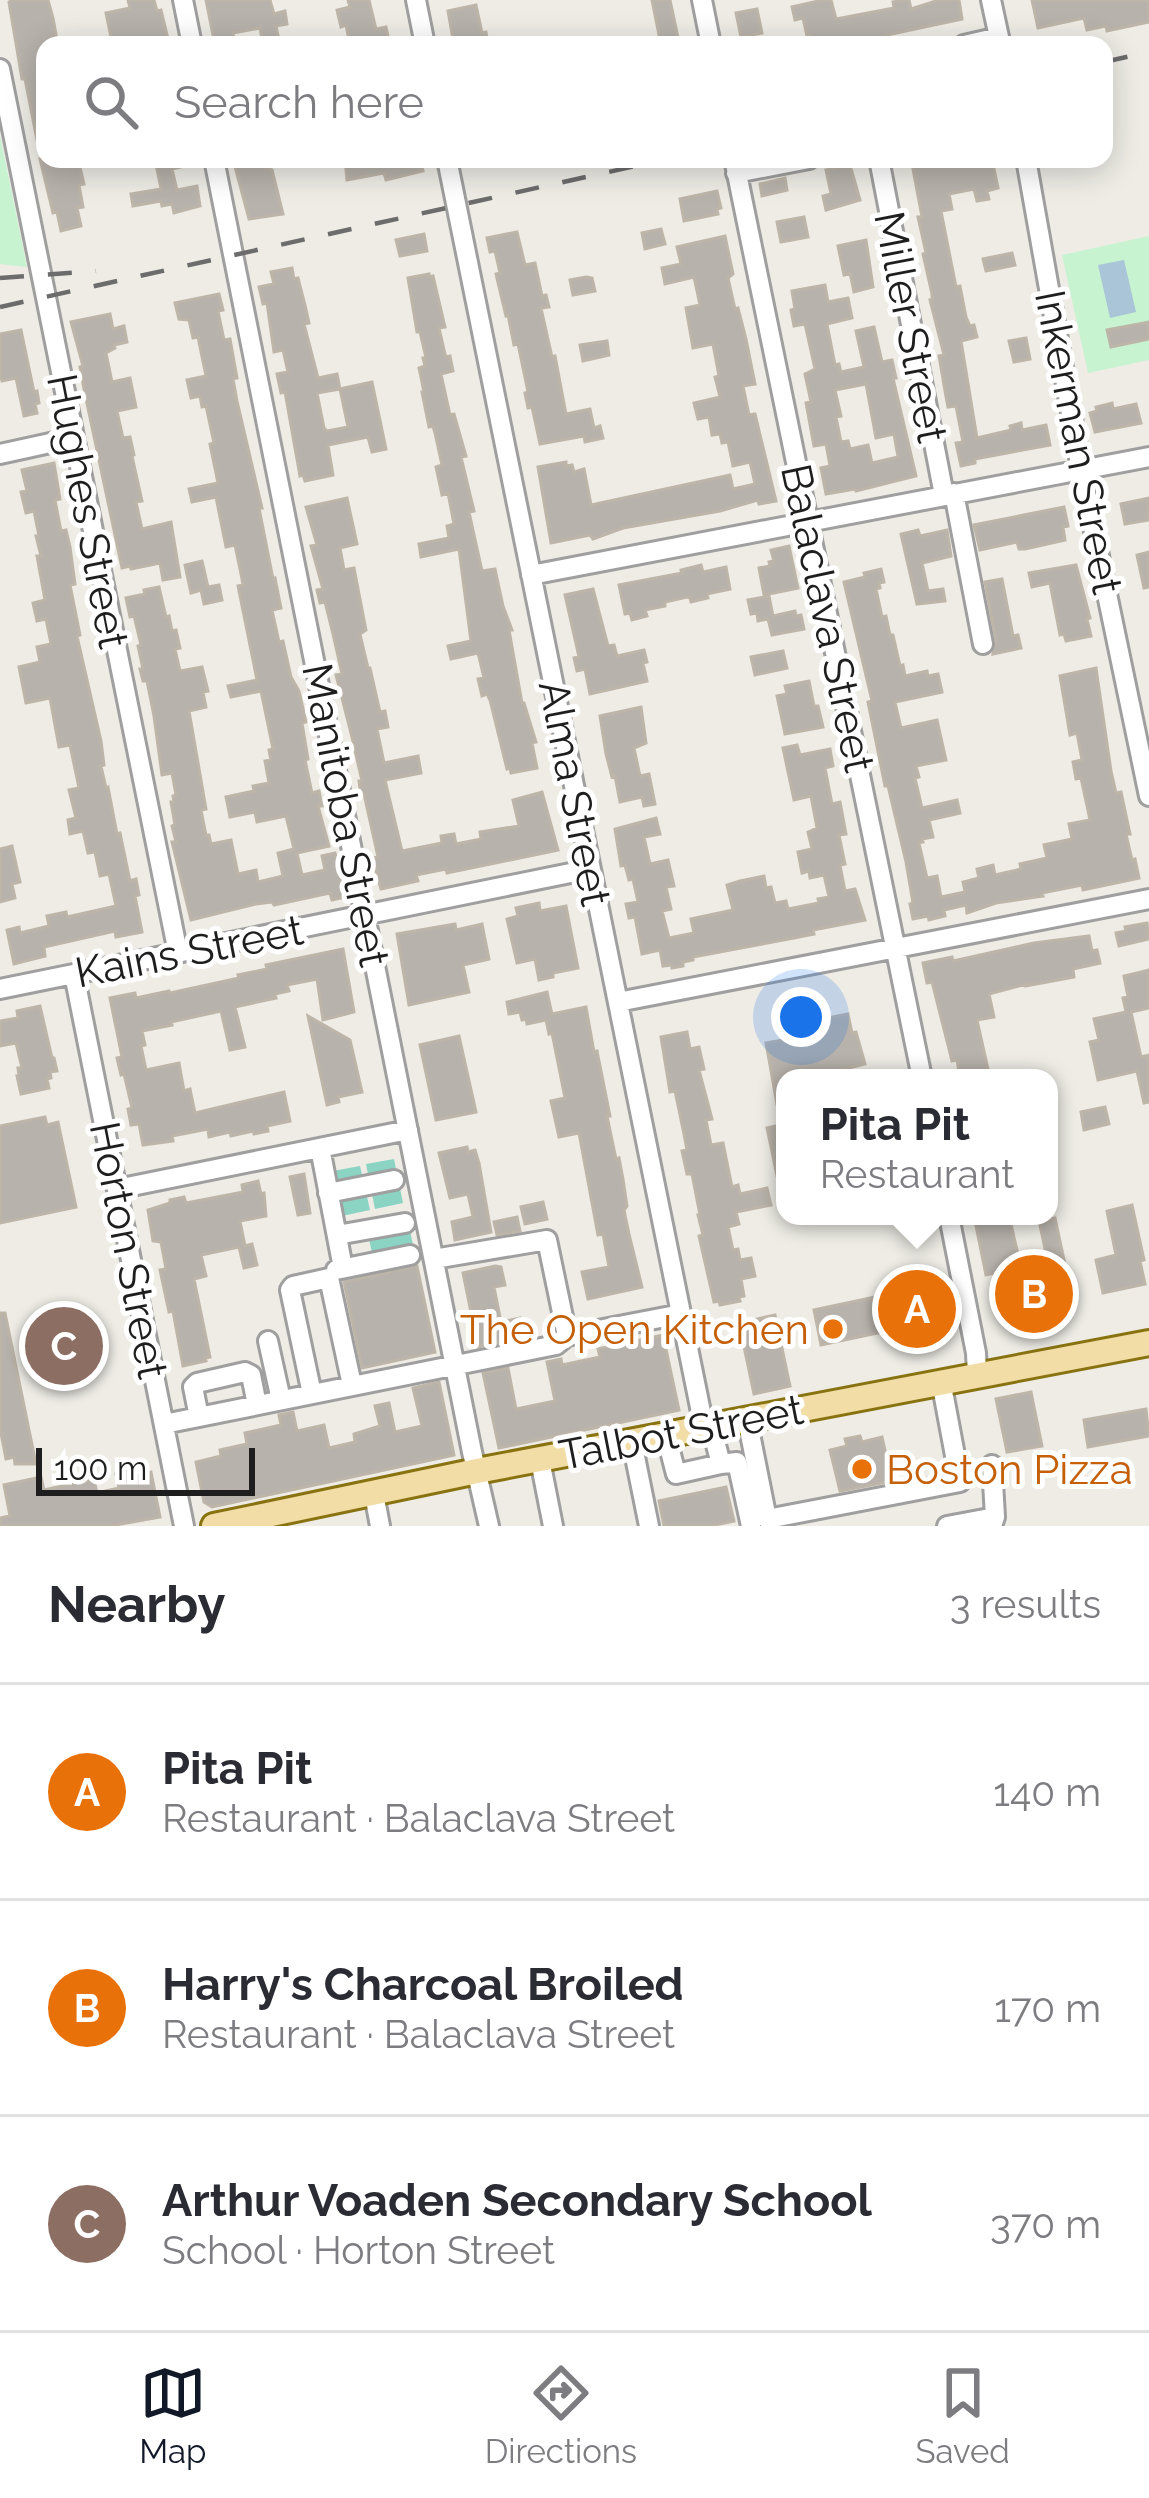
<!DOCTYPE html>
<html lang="en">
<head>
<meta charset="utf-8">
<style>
	:root { --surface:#fff; --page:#f2f2f3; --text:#2b2b33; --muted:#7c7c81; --line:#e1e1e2; --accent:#111827 }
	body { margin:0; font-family:Raleway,sans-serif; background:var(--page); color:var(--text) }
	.scale { position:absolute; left:36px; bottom:30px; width:219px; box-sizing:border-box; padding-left:12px; border:6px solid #1e1e1e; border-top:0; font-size:33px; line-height:42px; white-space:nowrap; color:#1e1e1e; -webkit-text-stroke:9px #fff; paint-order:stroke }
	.you { position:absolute; left:801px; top:1017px; width:42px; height:42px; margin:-30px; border:9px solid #fff; border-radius:50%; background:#1a73e8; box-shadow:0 0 0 18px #1a73e833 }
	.badge { display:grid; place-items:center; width:78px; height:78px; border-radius:50%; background:var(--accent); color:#fff; font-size:39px; font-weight:700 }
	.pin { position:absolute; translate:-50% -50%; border:6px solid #fff; box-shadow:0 3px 12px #0006 }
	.popup { position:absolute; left:776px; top:1069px; width:282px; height:156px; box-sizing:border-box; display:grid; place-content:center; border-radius:24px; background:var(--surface); filter:drop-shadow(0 3px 9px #0005); font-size:39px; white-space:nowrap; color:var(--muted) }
	.popup b { font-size:45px; color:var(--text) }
	.popup::after { content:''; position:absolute; left:50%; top:100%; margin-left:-24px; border:24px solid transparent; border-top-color:var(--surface) }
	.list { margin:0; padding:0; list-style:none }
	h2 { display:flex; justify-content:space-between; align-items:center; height:156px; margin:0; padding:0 48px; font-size:51px }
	h2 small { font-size:39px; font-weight:400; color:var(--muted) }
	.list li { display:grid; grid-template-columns:78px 1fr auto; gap:36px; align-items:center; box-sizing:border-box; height:216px; padding:0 48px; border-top:3px solid var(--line) }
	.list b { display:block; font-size:45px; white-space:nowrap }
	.list p { margin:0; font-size:39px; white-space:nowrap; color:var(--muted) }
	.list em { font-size:39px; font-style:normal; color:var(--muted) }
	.icon { flex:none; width:66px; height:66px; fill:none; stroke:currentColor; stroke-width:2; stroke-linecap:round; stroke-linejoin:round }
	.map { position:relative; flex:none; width:1149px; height:1526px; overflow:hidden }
	.search { position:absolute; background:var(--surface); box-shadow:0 6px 30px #0003; left:36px; right:36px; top:36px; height:132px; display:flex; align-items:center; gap:30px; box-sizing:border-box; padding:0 42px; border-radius:24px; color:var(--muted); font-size:45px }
	.sheet { height:804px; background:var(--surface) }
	nav { display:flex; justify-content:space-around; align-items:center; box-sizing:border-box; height:168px; border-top:3px solid var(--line); background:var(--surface); font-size:33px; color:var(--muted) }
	nav a { display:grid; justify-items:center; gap:6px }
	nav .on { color:var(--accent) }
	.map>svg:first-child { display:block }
	.park { fill:#c7f3d1 }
	.pitch { fill:#8bd4c4 }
	.water { fill:#aac5d7 }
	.building { fill:#b7b2ab; stroke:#beb5a9; stroke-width:3; fill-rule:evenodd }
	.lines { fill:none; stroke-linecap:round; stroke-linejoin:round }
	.minor-casing { stroke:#9f9f9f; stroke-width:24 }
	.major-casing { stroke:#887310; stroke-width:30 }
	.minor { stroke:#fff; stroke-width:18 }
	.major { stroke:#f2dda6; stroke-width:24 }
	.rail { stroke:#6c6c6c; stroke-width:4.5; stroke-dasharray:24 24; stroke-linecap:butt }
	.food-dot { fill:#e8710a; stroke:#fff; stroke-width:4.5 }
	.labels { text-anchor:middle; stroke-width:10; stroke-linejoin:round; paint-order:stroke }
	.street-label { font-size:42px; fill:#1e1e1e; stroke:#fff }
	.food-label { font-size:42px; fill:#c56008; stroke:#fff; text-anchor:end }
</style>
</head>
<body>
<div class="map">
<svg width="1149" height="1526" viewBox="0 0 1149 1526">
	<rect width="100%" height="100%" fill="#eeece5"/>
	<path class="park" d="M0,136L27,267L0,264Z
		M1149,236V360L1088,373L1062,255Z"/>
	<path class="pitch" d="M394,1159L403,1203L375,1209L366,1164Z
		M360,1166L370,1210L342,1216L333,1171Z
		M408,1221L414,1250L373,1258L367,1229Z"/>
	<path class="water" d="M1124,260L1136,312L1110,318L1098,265Z"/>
	<path class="building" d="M13,0H48L53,18L58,45H45L43,52L45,149L39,150L25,79H22L9,2Z
		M128,0H154L157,11L161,10L169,43L133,45L131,38L112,42L106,13L130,8Z
		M206,0H270L274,14L285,11L287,24L276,26L280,45H263L260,28L233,33L236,45H215Z
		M348,0H369L376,29L386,27L390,45H350L346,25L341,27L337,10L350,7Z
		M652,0H670L679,42L661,45Z
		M823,0H831L836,19L894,8L893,2L903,0H909L911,9L939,0H959L962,19L887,35L888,40L866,45H812L810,35L807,36L803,18L795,20L792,7Z
		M1032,0H1149V22L1107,31L1106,26L1087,30L1084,18L1038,28Z
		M476,5L482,33L486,32L488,45H454L448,11Z
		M757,9L762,33L741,37L736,13Z
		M40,159H78L84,184L79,185L83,207L77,208L81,226L61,231L57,212L53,213Z
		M155,159H193V164L172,169L177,190L197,186L200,206L174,213L172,204L162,206L161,201L133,206L131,194L161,189Z
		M233,159H262L264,167L272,170L283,214L249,219Z
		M345,159H420L423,171L386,180L384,173L347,180Z
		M934,159H992L998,188L987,191L989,199L977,201L974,189L949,194L952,209L941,211L956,287L960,286L966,317L970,326L974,325L977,337L961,341L977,438L1011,430L1010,426L1021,423L1022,430L1046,425L1050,445L975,459V463L961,466L956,443L963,442L956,406L948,407L945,391L939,356L944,355L930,300H932V294L923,254L926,253L918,217H922L912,164Z
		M850,165L860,200L826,210L823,196L831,194L826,170Z
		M785,178L787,190L762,196L760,184Z
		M717,191L721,208L717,209L718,214L684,221L680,199Z
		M804,217L808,237L781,242L777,222Z
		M661,229L665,244L645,249L642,233Z
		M517,232L525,265L535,263L542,296L546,295L549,307L541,308L552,357L555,356L566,414L590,409L594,428L600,426L603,438L585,442L584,436L540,444L532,407L528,408L525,393L528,392L518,344L514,345L508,315L506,316L496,274L500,273L495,251L490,252L487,238Z
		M424,234L427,251L400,256L396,240Z
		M725,236L733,274L728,278L735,309L738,308L746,339L755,384L743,386L749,415L755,414L776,501L759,504L758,500L720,511L623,528L593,539L590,535L551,543L538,467L566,462V466L572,465L574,472L584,469L591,505L730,475L733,489L755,484L750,462L733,466L728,442L722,443L720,434L712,435L709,417L698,419L694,403L720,397L715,377L719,376L713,344L693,348L686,308L700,305L694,277L665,284L662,268L681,264L677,247Z
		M866,240L873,287L854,292L850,273L844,275L838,246Z
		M1012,253L1015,265L986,271L983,259Z
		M292,268L294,279L298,278L305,305L309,323L304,324L318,378L337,374L340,389L317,393L324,428L327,431L348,427L340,389L372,382L386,449L372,452L368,437L328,445L333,475L305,481L303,475L300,476L285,392L281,393L277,374L288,372L283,350L274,352L267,303L263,304L259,287L274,284L271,272Z
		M429,274L430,277L433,276L445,327L439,328L445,354L446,357L450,356L453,371L441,374L450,415L454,414L466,456L461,457L474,511L469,512L482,571L495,569L503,606L512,630H509L522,703H524L536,742L532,743L537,768L511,773L510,768L507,769L490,700L487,694L482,696L478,679L484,678L478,653L451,659L448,646L471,641L459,549L421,557L419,544L449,538L447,526L454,524L448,493L442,495L436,467L442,465L435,433L433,426L429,427L422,392H424L419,368L425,366L423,358H426L420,332H417L408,278Z
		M586,277L592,278L595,291L573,295L570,280Z
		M825,285L828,302L848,298L852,318L827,324L835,365L839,364L841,372L864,367L856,331L874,327L882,362L892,360L896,378H893L916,476L856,491L855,489L826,494L821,468L830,466L826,444L814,446L806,403L811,402L805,374L815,369L805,324L794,326L791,310L795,309L792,291ZM866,384L876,438L894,434L898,457L872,463L868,445L850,449L848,441L841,442L836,417L841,416L835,390Z
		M219,294L223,310L218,311L224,340L230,339L237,378L233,379L237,401L262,508H259L273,579L275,578L281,608L272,610L279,642L283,641L291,677L299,691L306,722L302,723L308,759L305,760L312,793L319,791L322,806H318L329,846L297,853L302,875L325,870L322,856L335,853L345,897L332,900L330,893L274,905L272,902L256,904L191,920L172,842H176L172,826L175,825L171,802H174L173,796L176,795L172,773L162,775L154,716L147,681H143L140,669H143L138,646L141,645L134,616L130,617L126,598L145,594L144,590L159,587L166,617L169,616L172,631L176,630L180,648L175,649L180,671L202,667L208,691L203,692L206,707L189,711L206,809L201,810L206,835H209L211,844L231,840L238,874L256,870L258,882L283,876L278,853L294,849L286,816L257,822L255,812L230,817L226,797L254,791L253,786L269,783L265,761L271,760L269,750L273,749L261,691L231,697L228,686L257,680L238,586L243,585L242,579L235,545L226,547L216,497L192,502L189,489L218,483L210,444L214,443L206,406L202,407L200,396L191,398L187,380L206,376L198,337L193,338L189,320L179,319L175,303Z
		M110,314L113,329L124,326L127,342L114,345L115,348L106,353L112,382L130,378L136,407L117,411L123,438L130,437L134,455L132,456L142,501L136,502L142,529L171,522L180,577L163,580L160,563L131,569L130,566L122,568L85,394L80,367L83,366L71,322Z
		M1149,322V339L1111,347L1107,330Z
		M21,330L34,392L37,391L39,403L35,404L37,413L24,416L16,378L2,381L0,373V334Z
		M1026,338L1030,359L1014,362L1009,341Z
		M607,341L609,355L583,361L580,345Z
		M1112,403L1113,409L1136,404L1141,423L1095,432L1090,413L1097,411L1096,407Z
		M54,463L60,499L55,500L61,531L66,530L70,547L75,584L70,585L80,635L77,636L101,741L104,765L101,766L106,788L108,787L117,834L120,833L130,881L136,879L139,895L135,896L142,932L116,937L115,931L44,947L45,956L14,964L7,930L19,927L20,933L49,926L47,916L66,912L67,917L116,906L109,874L100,876L95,852L88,853L83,831L70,834L68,820L76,818L69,790L79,788L70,745L59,747L50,698L26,703L19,667L40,662L37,647L51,644L46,619L37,621L33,603L45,600L37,556H41L36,536H39L34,511L26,513L21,492L27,491L22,470Z
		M347,498L357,544L340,548L344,570L354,568L366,630L360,634L368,668H370L380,712L385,711L388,727L377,729L384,763L418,756L421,773L385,780L402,851L442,843L441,836L454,834L456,844L481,839L480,832L519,826L513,800L542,792L558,850L447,873L446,869L416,875L418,881L381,889L372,858L378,857L364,794L361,795L359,781H362L351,733L336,675L342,674L333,634L325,602L320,603L317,590L323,589L311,546L317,545L306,507Z
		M1149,498V520L1125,524L1121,504Z
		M1064,507L1068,526L1063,527L1065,540L1025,549H1019L1017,542L980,550L974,525Z
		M918,530L920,536L947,530L951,556L922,563L928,591L943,589L945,601L917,604L901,534Z
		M789,546L798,588L764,595L759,568L770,566L769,562L774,561L771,550Z
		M1149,552V587L1144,588L1137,555Z
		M202,561L208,587L219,585L222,600L204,604L201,590L191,593L185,565Z
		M701,565L703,572L726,567L730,589L707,594L708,598L691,602L690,598L687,597L665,602V606L645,610L647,616L632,620L630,613L625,614L619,585L682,573L681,570Z
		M1076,565L1090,618L1087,619L1091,636L1066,641L1064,634L1060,635L1050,583L1032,587L1029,573Z
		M881,569L884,582L879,583L880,588L876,589L882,617L886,616L890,635H893L900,666L903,665L905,676L927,671L928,676L938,674L942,692L895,702L901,728L937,720L946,760L916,766L919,777L915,778L922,808L957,800L960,813L929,820L933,837L922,839L923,842L919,843L927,878L937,876L941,897L965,892L963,882L979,878L977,869L993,865L995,875L1021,869L1020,864L1047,858L1044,845L1072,839L1069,824L1090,820L1081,778L1076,779L1073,762L1082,760L1077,733L1070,735L1060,676L1096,668L1111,771L1116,793L1121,792L1130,834H1126L1132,860L1135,859L1139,878L1083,890L1082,885L1042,893L1043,896L996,903L967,913L966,905L944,910L945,916L929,920L928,916L913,919L910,904L913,903L906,862L888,786H885L868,702L872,701L844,582L865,577L864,573Z
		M1002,579L1013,636L1018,635L1021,648L993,654L996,641L985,582Z
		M593,589L608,646L614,645L617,656L644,650L647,662L643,663L647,681L590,694L585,669L577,671L574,658L579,657L565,595Z
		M769,596L773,616L795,611L796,616L801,615L804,629L772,635L768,619L758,621L757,613L751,614L748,600Z
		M783,651L787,668L755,675L751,657Z
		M809,681L814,706H818L823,727L785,734L777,696L787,694L785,686Z
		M641,707L646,743L634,748L640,776L649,774L655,804L644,806L642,797L620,802L615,776L612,777L606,754L600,716Z
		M797,745L800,755L830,749L833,766L825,768L832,804L840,802L846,834L839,835L845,864L840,865L845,891L855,889L865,920L813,930L814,934L794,938L693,957V960L683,962V966L672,968V965L663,966L660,950L642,954L635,917L629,918L626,904L638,902L633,879L629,880L625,865L621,866L615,829L656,818L660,834L644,837L650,864L668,860L674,886L666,887L671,909L662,911L669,938L694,933L691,919L733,910L727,885L740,881L764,876L766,888L771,887L775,903L786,901L788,909L819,903L818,899L829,897L824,875L810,878L809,871L802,873L798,852L812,849L808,832L817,828L811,796L794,800L783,748Z
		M12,846L20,882L12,884L15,898L0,902V849Z
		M539,903L540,911L566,906L578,968L553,973V977L539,980L535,959L517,963L507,919L518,916L516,908Z
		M1147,923L1149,939L1119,946L1116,933L1126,931L1125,927Z
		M455,924L456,930L482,924L489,959L463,965L469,992L409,1005L397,934Z
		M1089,936L1092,951L1097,950L1100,963L1073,969L1074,977L1026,986V984L989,994L994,1017L977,1020L990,1078H960L957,1060L952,1061L932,982L927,983L923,963L952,957L953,961L1034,943Z
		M343,949L354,1012L323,1020L317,979L287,985L289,991L275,994L276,998L235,1007L245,1047L230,1050L221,1011L171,1022L172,1025L142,1031L145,1045L141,1046L146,1070L179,1063L184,1091L190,1089L195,1113L284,1092L290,1121L267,1126L268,1131L254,1134L253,1131L231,1136L230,1132L209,1137L208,1129L172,1136L173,1141L143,1145L139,1124L131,1125L128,1109L132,1108L124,1074L121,1075L117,1058L122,1057L110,998L135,993L136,998L169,991L170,993L239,978L238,975L267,969L266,965Z
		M1149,970V1008L1131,1012L1141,1057L1149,1055V1102L1144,1103L1137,1071L1098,1080L1090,1042L1099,1040L1094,1019L1126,1012L1123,998L1128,997L1124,976Z
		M547,992L552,1014L586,1007L594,1052L597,1051L610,1116H607L616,1159L619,1158L623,1179L627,1206L624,1210L629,1234L642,1287L588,1299L582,1272L609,1267L603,1234L598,1235L579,1133L559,1137L551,1101L565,1098L552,1033L549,1034L546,1020L527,1024L526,1019L522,1020L520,1012L509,1014L507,1002Z
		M40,1006L52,1058H54L57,1071L50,1072L51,1078L47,1079L49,1088L21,1094L17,1076H19L18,1068H22L16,1043L0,1046V1021L18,1018L17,1011Z
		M848,1014L852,1033L856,1032L865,1064L841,1070L842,1073L831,1075L832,1078H785V1120L780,1121L766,1043L783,1040V1037L796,1034V1032L820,1027L819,1023L829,1021L828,1018Z
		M308,1016L350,1040L362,1092L338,1097L339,1102L327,1105Z
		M687,1032L690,1049L699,1047L704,1069L699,1070L712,1119L706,1120L711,1145L723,1143L732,1187L738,1185L740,1194L767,1188L771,1205L736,1212L739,1224L728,1227L733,1250L738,1249L740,1260L751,1258L755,1276L741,1279L744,1296L739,1297L740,1301L720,1305L719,1301L714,1302L699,1236L703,1235L698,1215H700L692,1174H687L682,1151L687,1150L684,1134L675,1091L670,1092L661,1037Z
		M459,1036L476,1112L436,1120L420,1045Z
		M1105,1107L1109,1124L1084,1130L1081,1112Z
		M45,1117L47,1125L58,1122L76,1207L0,1223V1126Z
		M785,1124V1190H780L767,1128Z
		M467,1147L468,1152L475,1150L479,1163L491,1232L455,1240L452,1222L473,1217L468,1194L450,1198L439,1153Z
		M304,1174L310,1213L298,1215L290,1177Z
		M258,1181L261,1194L264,1193L266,1216L240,1221L245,1246L252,1244L257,1265L244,1268L239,1247L201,1255L206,1276L194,1279L210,1357L205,1358L206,1361L183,1366L173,1311L169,1312L160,1270L166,1269L161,1242L153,1241L148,1210L170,1203V1200L184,1197L186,1203L243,1192L242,1185Z
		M543,1202L547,1219L525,1224L521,1207Z
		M1132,1205L1144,1260L1140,1261L1145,1284L1103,1293L1096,1260L1116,1255L1107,1211Z
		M974,1216H1009L1021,1267L986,1275Z
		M517,1217L520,1231L497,1235L494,1222Z
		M1055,1218L1072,1297L1020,1311L1015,1283L1051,1276L1039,1221Z
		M417,1266L435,1352L362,1368L344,1282Z
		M495,1266L501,1267L505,1285L494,1287L501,1322L520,1318L524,1338L478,1347L463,1273Z
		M927,1286L934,1321L821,1345L814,1310Z
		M0,1313H5L36,1464H15L14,1457L6,1459L0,1428Z
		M775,1315L790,1386L754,1394L739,1323Z
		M663,1335L679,1410L499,1448L483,1373L508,1368L516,1409L555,1401L547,1362L561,1359L562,1365L600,1357L598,1349Z
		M439,1382L454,1455L212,1507L204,1502L196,1462L221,1456L220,1450L247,1444L245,1433L281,1425L279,1415L293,1412L297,1431L324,1425L329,1448L355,1442L354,1434L380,1426L375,1406L389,1403L395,1432L422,1426L413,1388Z
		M1031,1392L1042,1446L1007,1452L996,1399Z
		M1146,1409L1149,1436L1088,1447L1084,1420Z
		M860,1436L862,1442L882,1437L892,1481L840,1491L830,1450L847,1446L845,1439Z
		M130,1471L131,1477L151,1472L160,1517L110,1526H0V1518L10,1516L4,1485L41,1477L44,1490L94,1479L97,1493L119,1488L116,1474Z
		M726,1487L734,1521L710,1526H664L659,1501Z"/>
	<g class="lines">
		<g class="minor-casing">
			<path id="minor" d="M183,0L192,45
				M416,0L425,45
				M702,0L711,45
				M964,45L999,37L991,0
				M0,69L178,953
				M214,159L472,1452L489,1526
				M447,159L704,1427
				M734,159L922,1078
				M879,159L944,495
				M1026,159L1081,469L1149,796
				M736,173L809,159
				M0,454L73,438
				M954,493L983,644
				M531,575L1149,457
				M74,974L184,1526
				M0,989L590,869
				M618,1002L1149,899
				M320,1148L343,1268
				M117,1189L408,1130
				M328,1193L394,1180
				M949,1216L976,1353L977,1374
				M337,1235L405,1223
				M434,1259L547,1240L567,1336
				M336,1270L410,1255
				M268,1341L281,1400
				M312,1394L290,1290L293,1286L329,1278L352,1385
				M199,1417L193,1387L197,1383L245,1372L251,1375L257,1405
				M747,1419L767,1519L960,1482L941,1381
				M164,1424L556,1345L567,1336L681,1314
				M666,1435L676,1474L721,1464L711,1426
				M632,1442L649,1526
				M540,1460L553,1526
				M721,1464L737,1462L751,1526
				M992,1465L995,1517L992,1526
				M374,1494L380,1526
				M947,1526L995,1517"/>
		</g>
		<g class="major-casing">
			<path id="major" d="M214,1526L477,1471L1149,1343"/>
		</g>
		<use href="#minor" class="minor"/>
		<use href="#major" class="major"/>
		<path class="rail" d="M1104,62L1149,52
			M0,278L96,271
			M0,307L667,159"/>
	</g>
	<g class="food-dot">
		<circle cx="833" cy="1329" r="12"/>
		<circle cx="862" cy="1469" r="12"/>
	</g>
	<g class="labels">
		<g class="street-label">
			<text transform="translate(911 327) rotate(79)" y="15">Miller Street</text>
			<text transform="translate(1079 442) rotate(79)" y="15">Inkerman Street</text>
			<text transform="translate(88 511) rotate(79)" y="15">Hughes Street</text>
			<text transform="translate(828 618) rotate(78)" y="15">Balaclava Street</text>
			<text transform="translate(575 793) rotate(79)" y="15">Alma Street</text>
			<text transform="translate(346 815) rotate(79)" y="15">Manitoba Street</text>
			<text transform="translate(189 951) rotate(-11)" y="15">Kains Street</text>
			<text transform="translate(129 1250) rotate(79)" y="15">Horton Street</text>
			<text transform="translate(681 1432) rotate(-11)" y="15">Talbot Street</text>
		</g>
		<g class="food-label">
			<text x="809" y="1344">The Open Kitchen</text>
			<text x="886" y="1484" text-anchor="start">Boston Pizza</text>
		</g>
	</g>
</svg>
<div class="scale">100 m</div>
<div class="you"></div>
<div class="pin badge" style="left:917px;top:1309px;background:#e8710a">A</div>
<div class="popup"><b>Pita Pit</b>Restaurant</div>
<div class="pin badge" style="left:1034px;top:1294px;background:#e8710a">B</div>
<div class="pin badge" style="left:64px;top:1346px;background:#8d6e63">C</div>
<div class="search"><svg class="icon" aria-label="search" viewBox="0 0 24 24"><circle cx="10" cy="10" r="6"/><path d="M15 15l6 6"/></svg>Search here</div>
</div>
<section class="sheet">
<h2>Nearby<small>3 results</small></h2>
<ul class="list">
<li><span class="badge" style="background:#e8710a">A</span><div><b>Pita Pit</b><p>Restaurant · Balaclava Street</p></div><em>140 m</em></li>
<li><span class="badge" style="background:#e8710a">B</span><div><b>Harry's Charcoal Broiled</b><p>Restaurant · Balaclava Street</p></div><em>170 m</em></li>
<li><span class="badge" style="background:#8d6e63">C</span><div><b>Arthur Voaden Secondary School</b><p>School · Horton Street</p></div><em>370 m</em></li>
</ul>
</section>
<nav>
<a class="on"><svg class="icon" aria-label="map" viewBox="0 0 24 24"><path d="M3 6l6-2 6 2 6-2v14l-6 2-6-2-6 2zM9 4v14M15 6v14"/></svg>Map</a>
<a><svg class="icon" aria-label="directions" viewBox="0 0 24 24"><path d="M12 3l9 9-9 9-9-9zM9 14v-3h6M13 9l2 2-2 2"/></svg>Directions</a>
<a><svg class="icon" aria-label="saved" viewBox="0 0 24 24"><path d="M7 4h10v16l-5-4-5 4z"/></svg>Saved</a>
</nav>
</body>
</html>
